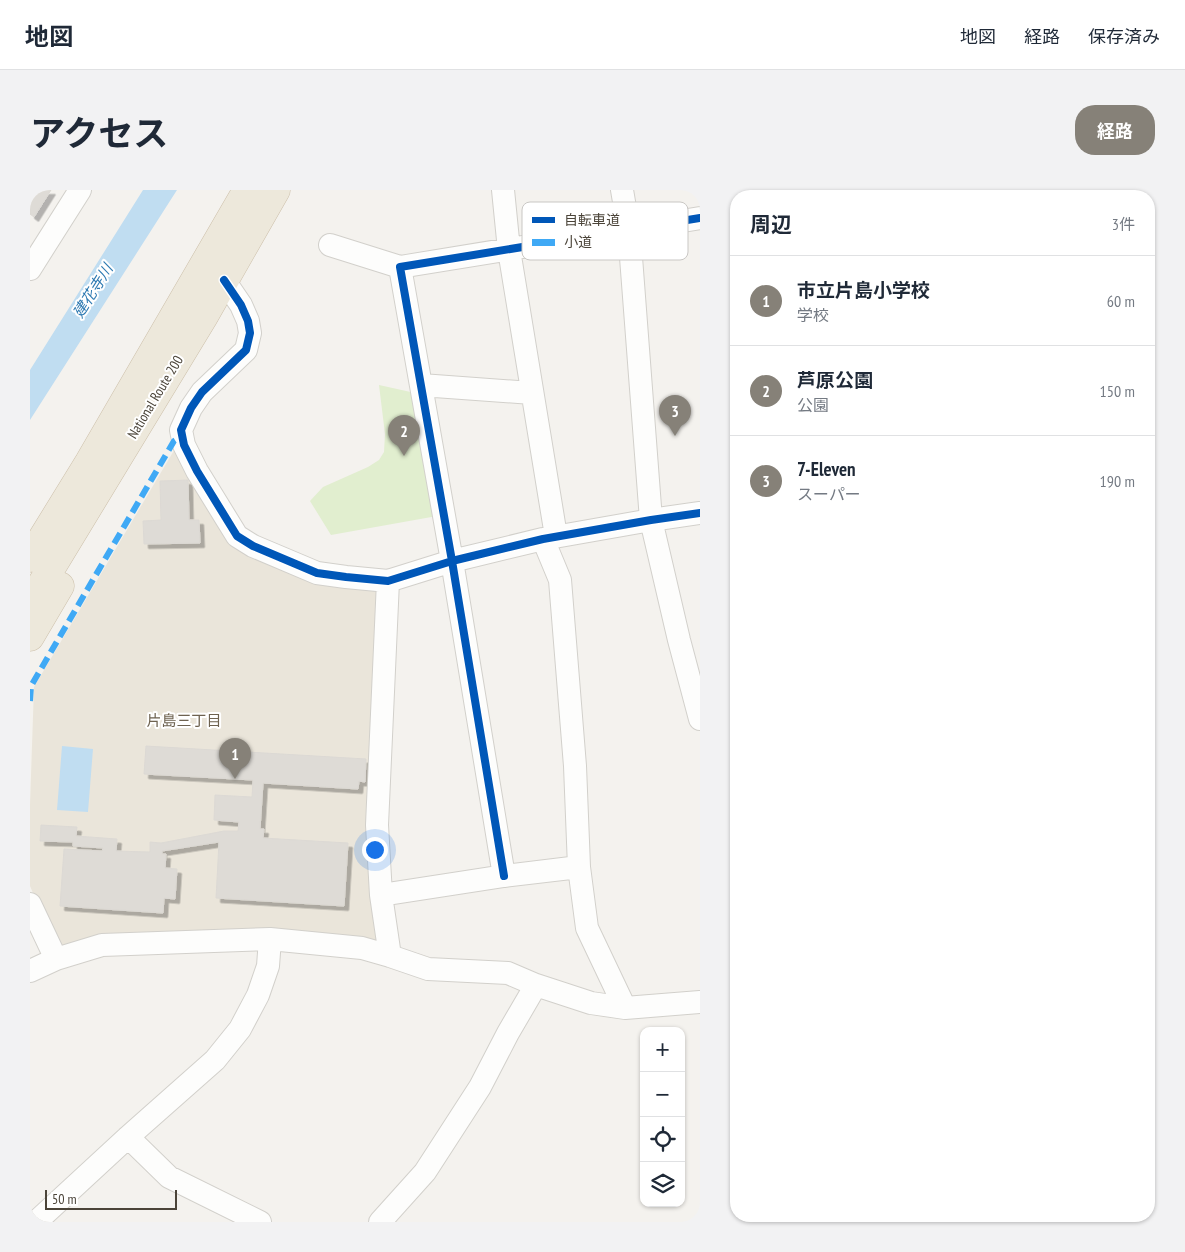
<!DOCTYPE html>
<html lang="ja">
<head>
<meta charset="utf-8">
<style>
	:root { --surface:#fff; --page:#f2f2f3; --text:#1f2937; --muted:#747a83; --line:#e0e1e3; --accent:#868178 }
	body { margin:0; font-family:"PT Sans Narrow","Noto Sans JP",sans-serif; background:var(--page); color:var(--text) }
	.controls { position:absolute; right:15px; bottom:15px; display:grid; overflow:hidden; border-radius:10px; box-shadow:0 1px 4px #0004 }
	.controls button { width:45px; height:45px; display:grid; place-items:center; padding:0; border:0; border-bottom:1px solid var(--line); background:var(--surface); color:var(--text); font:25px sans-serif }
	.scale { position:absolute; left:15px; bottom:12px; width:132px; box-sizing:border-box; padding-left:5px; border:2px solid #4b4439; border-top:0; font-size:14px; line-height:18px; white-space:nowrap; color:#4b4439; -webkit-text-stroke:4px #fff; paint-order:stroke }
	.you { position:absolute; left:344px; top:659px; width:18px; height:18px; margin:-12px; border:4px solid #fff; border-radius:50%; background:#1a73e8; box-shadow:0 0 0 8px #1a73e833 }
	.badge { display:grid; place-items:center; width:32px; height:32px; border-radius:50%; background:var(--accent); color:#fff; font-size:16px; font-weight:700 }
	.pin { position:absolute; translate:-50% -41px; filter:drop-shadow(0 1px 2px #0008) }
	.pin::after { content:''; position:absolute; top:26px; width:18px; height:15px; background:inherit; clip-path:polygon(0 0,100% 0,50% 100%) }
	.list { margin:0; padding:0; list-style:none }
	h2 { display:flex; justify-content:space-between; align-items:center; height:65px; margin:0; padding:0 20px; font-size:21px }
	h2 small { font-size:16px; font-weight:400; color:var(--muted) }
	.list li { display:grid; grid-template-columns:32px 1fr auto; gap:15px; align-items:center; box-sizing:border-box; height:90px; padding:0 20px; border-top:1px solid var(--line) }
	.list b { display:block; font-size:19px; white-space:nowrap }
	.list p { margin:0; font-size:16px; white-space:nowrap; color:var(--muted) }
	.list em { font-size:16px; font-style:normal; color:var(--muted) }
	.icon { flex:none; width:28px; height:28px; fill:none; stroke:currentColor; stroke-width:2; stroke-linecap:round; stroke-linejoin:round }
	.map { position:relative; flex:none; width:670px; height:1032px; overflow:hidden; border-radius:20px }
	header { display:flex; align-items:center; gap:30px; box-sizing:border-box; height:70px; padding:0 25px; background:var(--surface); border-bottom:1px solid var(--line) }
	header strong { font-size:24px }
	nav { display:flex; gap:28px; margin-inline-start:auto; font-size:18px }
	.intro { display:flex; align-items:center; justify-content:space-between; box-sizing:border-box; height:120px; padding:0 30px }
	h1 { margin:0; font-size:35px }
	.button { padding:12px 22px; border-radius:20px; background:var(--accent); color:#fff; font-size:18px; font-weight:700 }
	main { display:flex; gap:30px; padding:0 30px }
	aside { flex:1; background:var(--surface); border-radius:20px; box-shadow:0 1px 4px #0004 }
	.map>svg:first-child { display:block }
	.education { fill:#eae5da }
	.green { fill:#e1eecf }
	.water { fill:#c0ddf1 }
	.building { fill:#dedbd6; stroke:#dcd9d4; filter:url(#shadow) }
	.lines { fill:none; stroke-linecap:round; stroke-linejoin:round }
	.minor-casing { stroke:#d2d0cb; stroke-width:24 }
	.highway-casing { stroke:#ccbfa9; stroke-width:29 }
	.minor { stroke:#fdfdfc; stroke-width:22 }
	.highway { stroke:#ede8db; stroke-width:28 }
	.quiet { stroke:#3fa9f5; stroke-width:6; stroke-dasharray:12 6; stroke-linecap:butt }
	.cycleway-casing { stroke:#fff; stroke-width:11 }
	.cycleway { stroke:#0057b8; stroke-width:8 }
	.labels { text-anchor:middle; stroke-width:4; stroke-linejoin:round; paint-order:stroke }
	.street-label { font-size:14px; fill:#4b4439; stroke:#fff }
	.water-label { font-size:15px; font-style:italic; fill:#2e7ab2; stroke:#fff }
	.neighbourhood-label { font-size:15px; fill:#6e6250; stroke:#fff }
	.key { fill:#fff; stroke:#c9c7c4; stroke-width:1 }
	.key-label { font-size:14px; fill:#4b4439 }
</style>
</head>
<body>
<header>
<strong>地図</strong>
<nav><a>地図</a><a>経路</a><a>保存済み</a></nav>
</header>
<div class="intro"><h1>アクセス</h1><a class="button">経路</a></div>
<main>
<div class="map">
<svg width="670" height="1032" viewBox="0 0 670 1032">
	<defs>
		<filter id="shadow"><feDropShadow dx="4.5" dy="4.5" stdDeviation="0" flood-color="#0004"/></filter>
	</defs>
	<rect width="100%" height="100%" fill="#f4f2ee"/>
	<path class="education" d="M146,257L201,349L353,397V756L28,762L0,696V615L4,497Z"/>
	<path class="green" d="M349,195L385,203L407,326L301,345L280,311L293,297L338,277L349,270L354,262L355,244Z"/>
	<path class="water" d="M113,0H147L0,230V180Z
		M32,556L63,559L58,622L27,620Z"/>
	<path class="building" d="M0,0H21L4,27L0,24Z
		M158,290L159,330H169L170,353L114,354L113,331L131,330L130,291Z
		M116,556L336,569L335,592L329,591L328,599L233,593L230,639H234L233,648L318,653L314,716L186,708L189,652L132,661V664H136L135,678L147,679L145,709L134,708L133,723L30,716L34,659L72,661L73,658L43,656V652L10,651L11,635L47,637L46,646L87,649L86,661L120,662V652L131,653L194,641H208L209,632L184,630L185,605L222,607L223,590L114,584Z"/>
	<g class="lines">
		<g class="minor-casing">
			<path id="minor" d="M473,0L479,60L526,346
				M592,0L599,41L621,330L649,450L670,529
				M300,55L370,77
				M0,79L50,0
				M194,90L211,115L218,131L220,143L216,160L172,202L161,218L151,240L154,255L167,281L207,346L223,356L287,383L316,387L358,391L422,371L513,349L621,330L670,323
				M391,195L502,203
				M513,349L530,390L545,576L549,677L557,738L595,818
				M474,686L422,371L370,77L670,28
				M351,705L347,635L358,391
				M0,714L26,769
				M360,766L351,705L474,686L549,677
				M0,781L26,769L72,755L240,749L332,758L360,766L398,779L478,783L506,795L561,813L595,818L670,812
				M98,947L139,987L230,1032
				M6,1032L98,947L185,870L210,839L228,805L238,776L240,749
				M350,1032L395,982L450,897L478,843L506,795"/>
		</g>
		<g class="highway-casing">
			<path id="highway" d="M0,368L59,272L217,0
				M0,413L173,128L246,0
				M0,447L30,396"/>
		</g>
		<use href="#minor" class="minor"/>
		<use href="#highway" class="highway"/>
		<path class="quiet" d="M0,511L1,496L144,251L152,246"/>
		<g class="cycleway-casing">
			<path id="cycleway" d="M194,90L211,115L218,131L220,143L216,160L172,202L161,218L151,240L154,255L167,281L207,346L223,356L287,383L316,387L358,391L422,371L513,349L621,330L670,323
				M474,686L422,371L370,77L670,28"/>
		</g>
		<use href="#cycleway" class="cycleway"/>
	</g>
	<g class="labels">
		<g class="street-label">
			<text transform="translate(125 207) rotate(-59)" y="5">National Route 200</text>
		</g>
		<g class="water-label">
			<text transform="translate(63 101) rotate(-58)" y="5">建花寺川</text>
		</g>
		<g class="neighbourhood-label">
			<text x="154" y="536">片島三丁目</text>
		</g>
	</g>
	<rect x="492" y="12" width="166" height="58" rx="8" class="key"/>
	<rect x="502" y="27" width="23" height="6" fill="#0057b8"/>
	<rect x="502" y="49" width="23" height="7" fill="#3fa9f5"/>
	<g class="key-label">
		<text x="534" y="35">自転車道</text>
		<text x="534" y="57">小道</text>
	</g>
</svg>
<div class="controls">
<button>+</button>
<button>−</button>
<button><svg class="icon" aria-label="locate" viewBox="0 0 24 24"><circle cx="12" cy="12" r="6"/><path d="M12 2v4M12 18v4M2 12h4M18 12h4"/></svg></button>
<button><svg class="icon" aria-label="layers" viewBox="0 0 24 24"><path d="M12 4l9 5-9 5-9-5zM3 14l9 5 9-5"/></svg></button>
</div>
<div class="scale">50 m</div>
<div class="you"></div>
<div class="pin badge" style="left:205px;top:589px">1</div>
<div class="pin badge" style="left:374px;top:266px">2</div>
<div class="pin badge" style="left:645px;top:246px">3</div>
</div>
<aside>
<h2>周辺<small>3件</small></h2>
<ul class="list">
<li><span class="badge">1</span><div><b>市立片島小学校</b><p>学校</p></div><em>60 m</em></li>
<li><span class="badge">2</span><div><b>芦原公園</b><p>公園</p></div><em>150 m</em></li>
<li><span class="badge">3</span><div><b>7-Eleven</b><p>スーパー</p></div><em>190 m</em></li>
</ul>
</aside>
</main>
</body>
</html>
